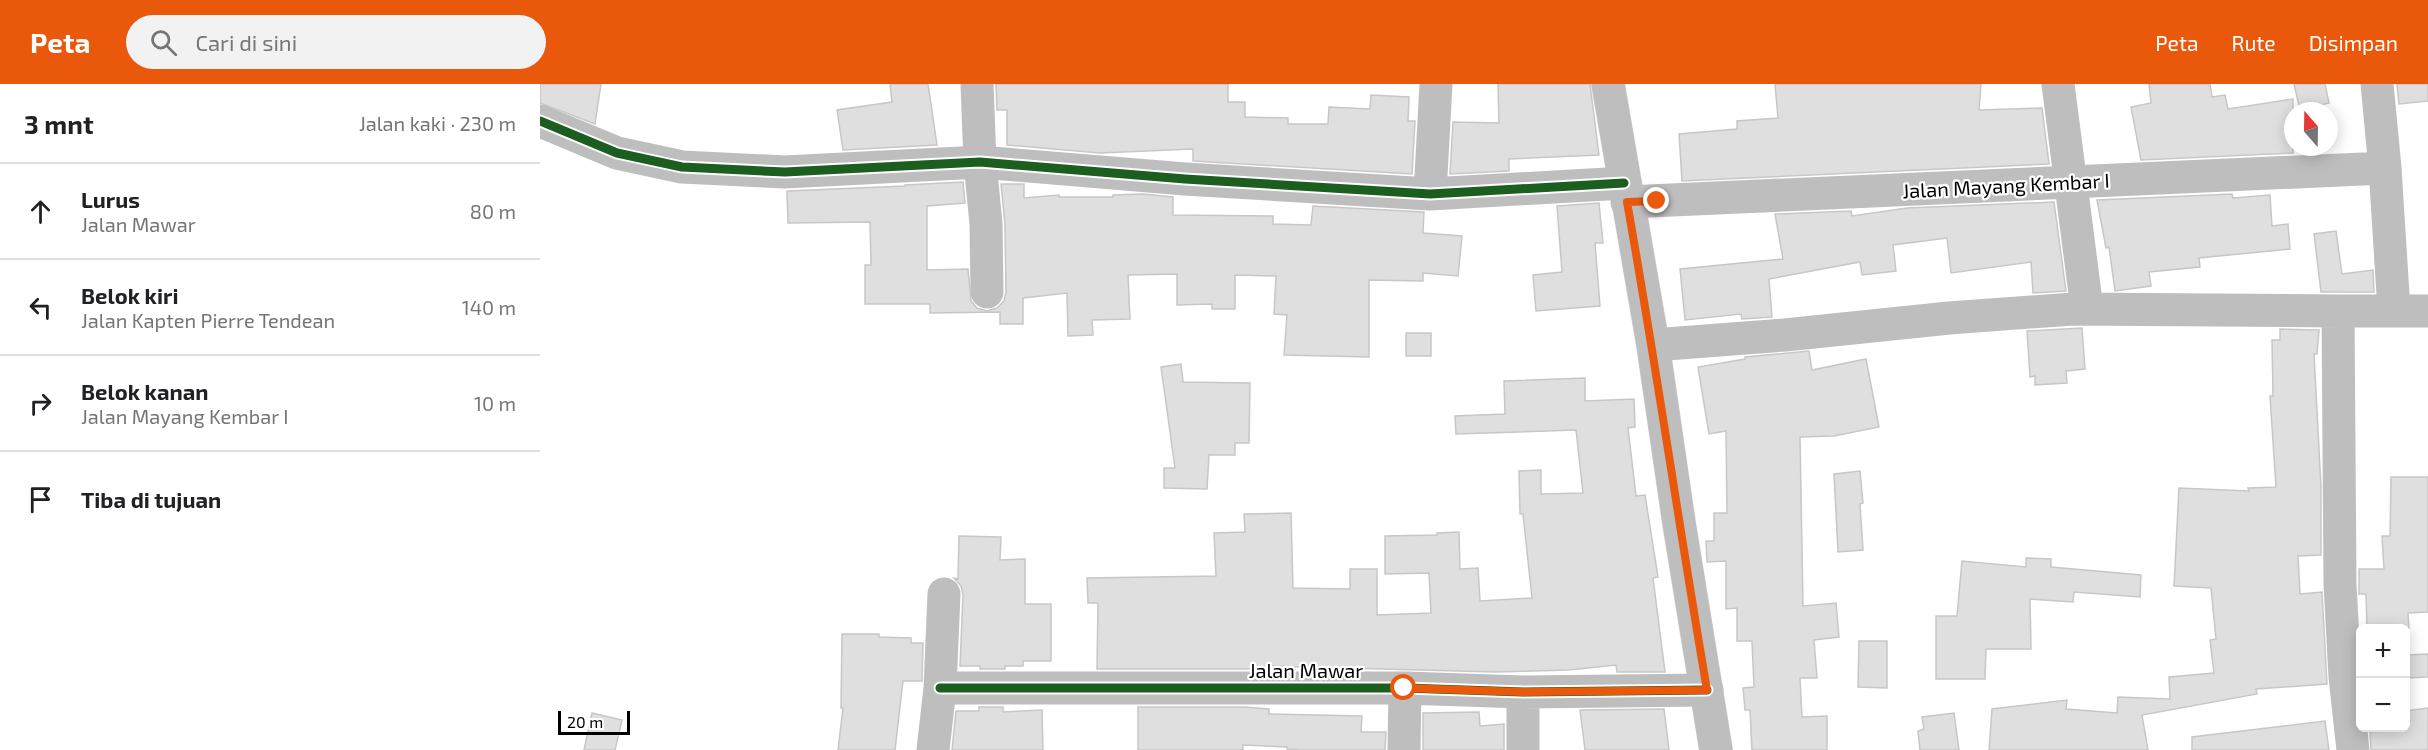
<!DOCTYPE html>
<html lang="id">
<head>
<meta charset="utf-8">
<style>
	:root { --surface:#fff; --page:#f2f2f2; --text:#202124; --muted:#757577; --line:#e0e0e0; --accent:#ea580c }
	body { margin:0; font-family:"Exo 2",sans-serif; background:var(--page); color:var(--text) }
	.controls { position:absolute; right:18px; bottom:18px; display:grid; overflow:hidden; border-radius:9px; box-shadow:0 3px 15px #0003 }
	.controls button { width:54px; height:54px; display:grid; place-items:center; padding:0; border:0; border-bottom:2px solid var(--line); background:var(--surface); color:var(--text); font:30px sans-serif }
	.compass { position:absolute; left:1744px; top:18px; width:54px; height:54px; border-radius:50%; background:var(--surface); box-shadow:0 3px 15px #0003; rotate:340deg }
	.scale { position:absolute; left:18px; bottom:15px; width:72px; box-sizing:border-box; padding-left:6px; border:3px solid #000; border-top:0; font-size:16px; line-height:21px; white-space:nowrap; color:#000; -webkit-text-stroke:4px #fff; paint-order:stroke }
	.stop { position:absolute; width:18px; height:18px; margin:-14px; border:4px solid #ea580c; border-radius:50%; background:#fff }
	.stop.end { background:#ea580c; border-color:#fff; box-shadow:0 2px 6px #0008 }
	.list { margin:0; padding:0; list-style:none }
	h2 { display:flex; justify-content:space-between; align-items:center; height:78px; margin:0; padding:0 24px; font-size:26px }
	h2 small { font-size:20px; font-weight:400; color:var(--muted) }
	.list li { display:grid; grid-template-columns:39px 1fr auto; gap:18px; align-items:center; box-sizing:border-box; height:96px; padding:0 24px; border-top:2px solid var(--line) }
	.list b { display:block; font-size:22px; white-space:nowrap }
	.list p { margin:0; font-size:20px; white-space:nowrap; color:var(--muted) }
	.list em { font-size:20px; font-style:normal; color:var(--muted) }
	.icon { flex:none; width:33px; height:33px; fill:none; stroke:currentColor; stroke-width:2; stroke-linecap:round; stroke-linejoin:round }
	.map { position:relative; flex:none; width:1888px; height:666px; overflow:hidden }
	header { display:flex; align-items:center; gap:36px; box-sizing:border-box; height:84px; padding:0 30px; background:var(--accent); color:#fff }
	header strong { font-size:28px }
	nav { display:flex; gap:33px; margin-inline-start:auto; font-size:21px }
	.search { width:420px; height:54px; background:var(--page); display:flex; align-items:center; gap:15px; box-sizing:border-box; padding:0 21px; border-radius:33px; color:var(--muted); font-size:22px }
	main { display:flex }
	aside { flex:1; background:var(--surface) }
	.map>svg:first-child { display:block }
	.building { fill:#dfdfdf; stroke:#c7c7c7; stroke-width:1.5 }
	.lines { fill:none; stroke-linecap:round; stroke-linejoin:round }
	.major-casing { stroke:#dbdbdb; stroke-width:34 }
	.minor { stroke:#bebebe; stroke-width:33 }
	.major { stroke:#bebebe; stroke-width:33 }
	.cycleway-casing { stroke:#fff; stroke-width:13 }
	.cycleway { stroke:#1b5e20; stroke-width:9 }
	.route { stroke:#ea580c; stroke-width:8 }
	.labels { text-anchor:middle; stroke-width:4.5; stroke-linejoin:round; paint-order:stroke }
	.street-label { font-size:20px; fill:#000; stroke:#fff }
</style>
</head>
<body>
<header>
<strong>Peta</strong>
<div class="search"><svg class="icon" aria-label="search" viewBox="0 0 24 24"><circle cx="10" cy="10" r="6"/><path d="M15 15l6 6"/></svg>Cari di sini</div>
<nav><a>Peta</a><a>Rute</a><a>Disimpan</a></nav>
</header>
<main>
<aside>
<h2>3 mnt<small>Jalan kaki · 230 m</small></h2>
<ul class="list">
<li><svg class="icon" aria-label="ahead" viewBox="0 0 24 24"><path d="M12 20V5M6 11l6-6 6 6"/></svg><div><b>Lurus</b><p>Jalan Mawar</p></div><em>80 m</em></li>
<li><svg class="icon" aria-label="left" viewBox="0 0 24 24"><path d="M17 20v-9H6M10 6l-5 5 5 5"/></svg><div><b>Belok kiri</b><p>Jalan Kapten Pierre Tendean</p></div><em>140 m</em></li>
<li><svg class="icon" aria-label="right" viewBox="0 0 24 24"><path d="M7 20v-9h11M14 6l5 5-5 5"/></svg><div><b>Belok kanan</b><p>Jalan Mayang Kembar I</p></div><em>10 m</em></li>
<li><svg class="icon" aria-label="arrive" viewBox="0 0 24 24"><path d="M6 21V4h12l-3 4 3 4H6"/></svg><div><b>Tiba di tujuan</b></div></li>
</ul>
</aside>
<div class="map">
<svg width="1888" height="666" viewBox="0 0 1888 666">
	<rect width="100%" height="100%" fill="#fff"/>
	<path class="building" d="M0,0H61L55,40L0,19Z
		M350,0H388L397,61L303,66L297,26L352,18Z
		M456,0H688V18H705V33L748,34V40H788L789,23L830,25L831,11L869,13L868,37H875L872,90L653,77V65L560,69L467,61V26H457Z
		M958,0H1050L1059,71L969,75V87L910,90L913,38L959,39Z
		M1235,0H1441L1439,26L1502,24L1509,80L1142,97L1139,50L1197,45V37L1238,34Z
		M1609,0H1670L1672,13L1685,11L1688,25L1753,15V69L1601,76L1591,23L1611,19Z
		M1754,0H1785L1789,19L1760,26Z
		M1857,0H1888V17L1859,20Z
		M423,98L425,119L387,122V186L428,185L431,217L437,224L447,227L457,224L464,217L466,208L465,140L461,100H484V114L519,111V113H573V111L603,110L633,113V131L733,132V140L771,141L773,122L884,128L883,149L922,152L918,192L883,189V197L829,196V273L744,271L747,231L734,230L736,192L695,191V225H672V220L637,221V190L588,191L590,235L552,236L553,251L528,252L527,209L483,214V240H460V228L390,229V220H325V181H331L330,138L248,139L247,107L365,102V101Z
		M1692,110L1693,114L1730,111L1732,142L1748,140L1750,165L1659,174L1660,183L1609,188L1611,202L1575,207L1569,163L1566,164L1557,116Z
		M1514,118L1526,207L1493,209L1491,178L1411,189L1407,154L1353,161L1356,187L1322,191L1320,178L1229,195L1232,233L1202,235L1201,230L1145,236L1140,185L1243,175L1235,130L1311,127L1312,132L1367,124Z
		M1059,119L1063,159H1055L1060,222L996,227L993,191L1022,188L1017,122Z
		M1796,147L1802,190L1833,186L1834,208H1781L1774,150Z
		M1542,244L1545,285L1526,287L1527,299L1495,301V292L1490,293L1487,247Z
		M1740,245L1779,246L1777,270H1774L1781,403V471L1758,472L1760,510L1782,508L1787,600L1716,605L1717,610L1602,631L1608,666H1449L1452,625L1527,616L1526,625L1577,629L1578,613L1630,615L1629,593L1674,589L1670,556L1676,555L1671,504L1634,502L1639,404L1709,407L1708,404L1736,403L1730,312H1733L1732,256H1740Z
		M866,249H891V272H866Z
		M1269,267L1272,286L1326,275L1339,343L1294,352L1260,353L1263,522L1296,519L1299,553L1274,556L1277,594H1260L1262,633L1287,632V666H1212L1210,626H1205L1203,604L1214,603L1212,557H1197V524L1186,525V477L1167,478L1166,457H1174V429H1187L1186,347L1169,350L1158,283L1205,275V273Z
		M641,280L643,298L710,299L709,359H695V371H669L667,405L624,404V384H635L621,283Z
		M1045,294V317L1094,315L1095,343L1088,344L1096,412L1105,411L1112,455L1118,493L1113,494L1125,588H1077L1076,581L1029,586L955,588L727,582V585H557L558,519H548L547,494L676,492L674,449L705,448L704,430L751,429L753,504L810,505V485H837V531L891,529L889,489L845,490V452L897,451V449L919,448L920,485L938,484L940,517L992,514L983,430H980L979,387L1001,386V410L1043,409L1036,346L916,350L915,332L965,330L964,297Z
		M1320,387L1323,419L1320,420L1323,466L1298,468L1294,390Z
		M1851,393H1888V528L1868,529L1869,544H1827L1826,510H1819V485H1844L1842,452H1850Z
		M419,452L461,453L460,476L485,475V520H511V577H483V582H465V585H440V582H420L423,511L421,502L414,494L418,495Z
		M1486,474L1511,475V483L1601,491L1600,513L1534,508L1533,518L1490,515L1491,565H1446L1445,595H1396V532H1417L1422,477L1486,483Z
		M302,550H339V553L371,554V559H383L382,597H363L355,666H298L303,624H301Z
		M1319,557H1347V604L1318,603Z
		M1888,570V593L1866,594V571Z
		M439,623H463V628L502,626L503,666H412L416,627H439Z
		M598,623H705L729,625V630L822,632L821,648H846L845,666H759L747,665V663L703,661V666H598Z
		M1888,624V666H1831L1830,648L1866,645V627Z
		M1124,625L1129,666H1045L1040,626Z
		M939,628L940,642L964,640V666H883V629Z
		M52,629L82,636L75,666H44Z
		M1414,629L1419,666H1380L1378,647L1384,645L1382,633Z
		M1785,637L1789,666H1652V653Z"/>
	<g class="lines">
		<g class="major-casing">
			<path id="major" d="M1068,0L1113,261L1139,439L1176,666"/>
		</g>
		<path class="minor" d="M437,0L440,78L446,140L447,208
			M1518,0L1547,225
			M1837,0L1845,84L1854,226
			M0,37L77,69L142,83L245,88L440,78L645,95L890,110L1084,99
			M890,110L896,0
			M1087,118L1845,84
			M1113,261L1245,251L1409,234L1533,225L1798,227
			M400,604H865L983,608L1167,606
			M983,608V666
			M393,666L400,604L404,510
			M864,666L865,604
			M1813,666L1805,593L1800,500L1798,227H1888"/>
		<use href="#major" class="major"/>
		<g class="cycleway-casing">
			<path id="cycleway" d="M0,37L77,69L142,83L245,88L440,78L645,95L890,110L1084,99
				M400,604H865L983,608L1167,606"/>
		</g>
		<use href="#cycleway" class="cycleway"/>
	</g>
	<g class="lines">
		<path class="route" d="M864,604L983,608L1167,606C1139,443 1116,280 1087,118L1117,117"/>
	</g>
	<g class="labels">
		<g class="street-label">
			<text transform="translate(1466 102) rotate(-3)" y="7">Jalan Mayang Kembar I</text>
			<text x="766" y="594">Jalan Mawar</text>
		</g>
	</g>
</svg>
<div class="controls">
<button>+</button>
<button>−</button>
</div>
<svg class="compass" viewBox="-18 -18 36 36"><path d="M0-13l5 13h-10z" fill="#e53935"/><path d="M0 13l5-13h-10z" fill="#757577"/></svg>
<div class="scale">20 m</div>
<div class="stop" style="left:864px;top:604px"></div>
<div class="stop end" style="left:1117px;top:117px"></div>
</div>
</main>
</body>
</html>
